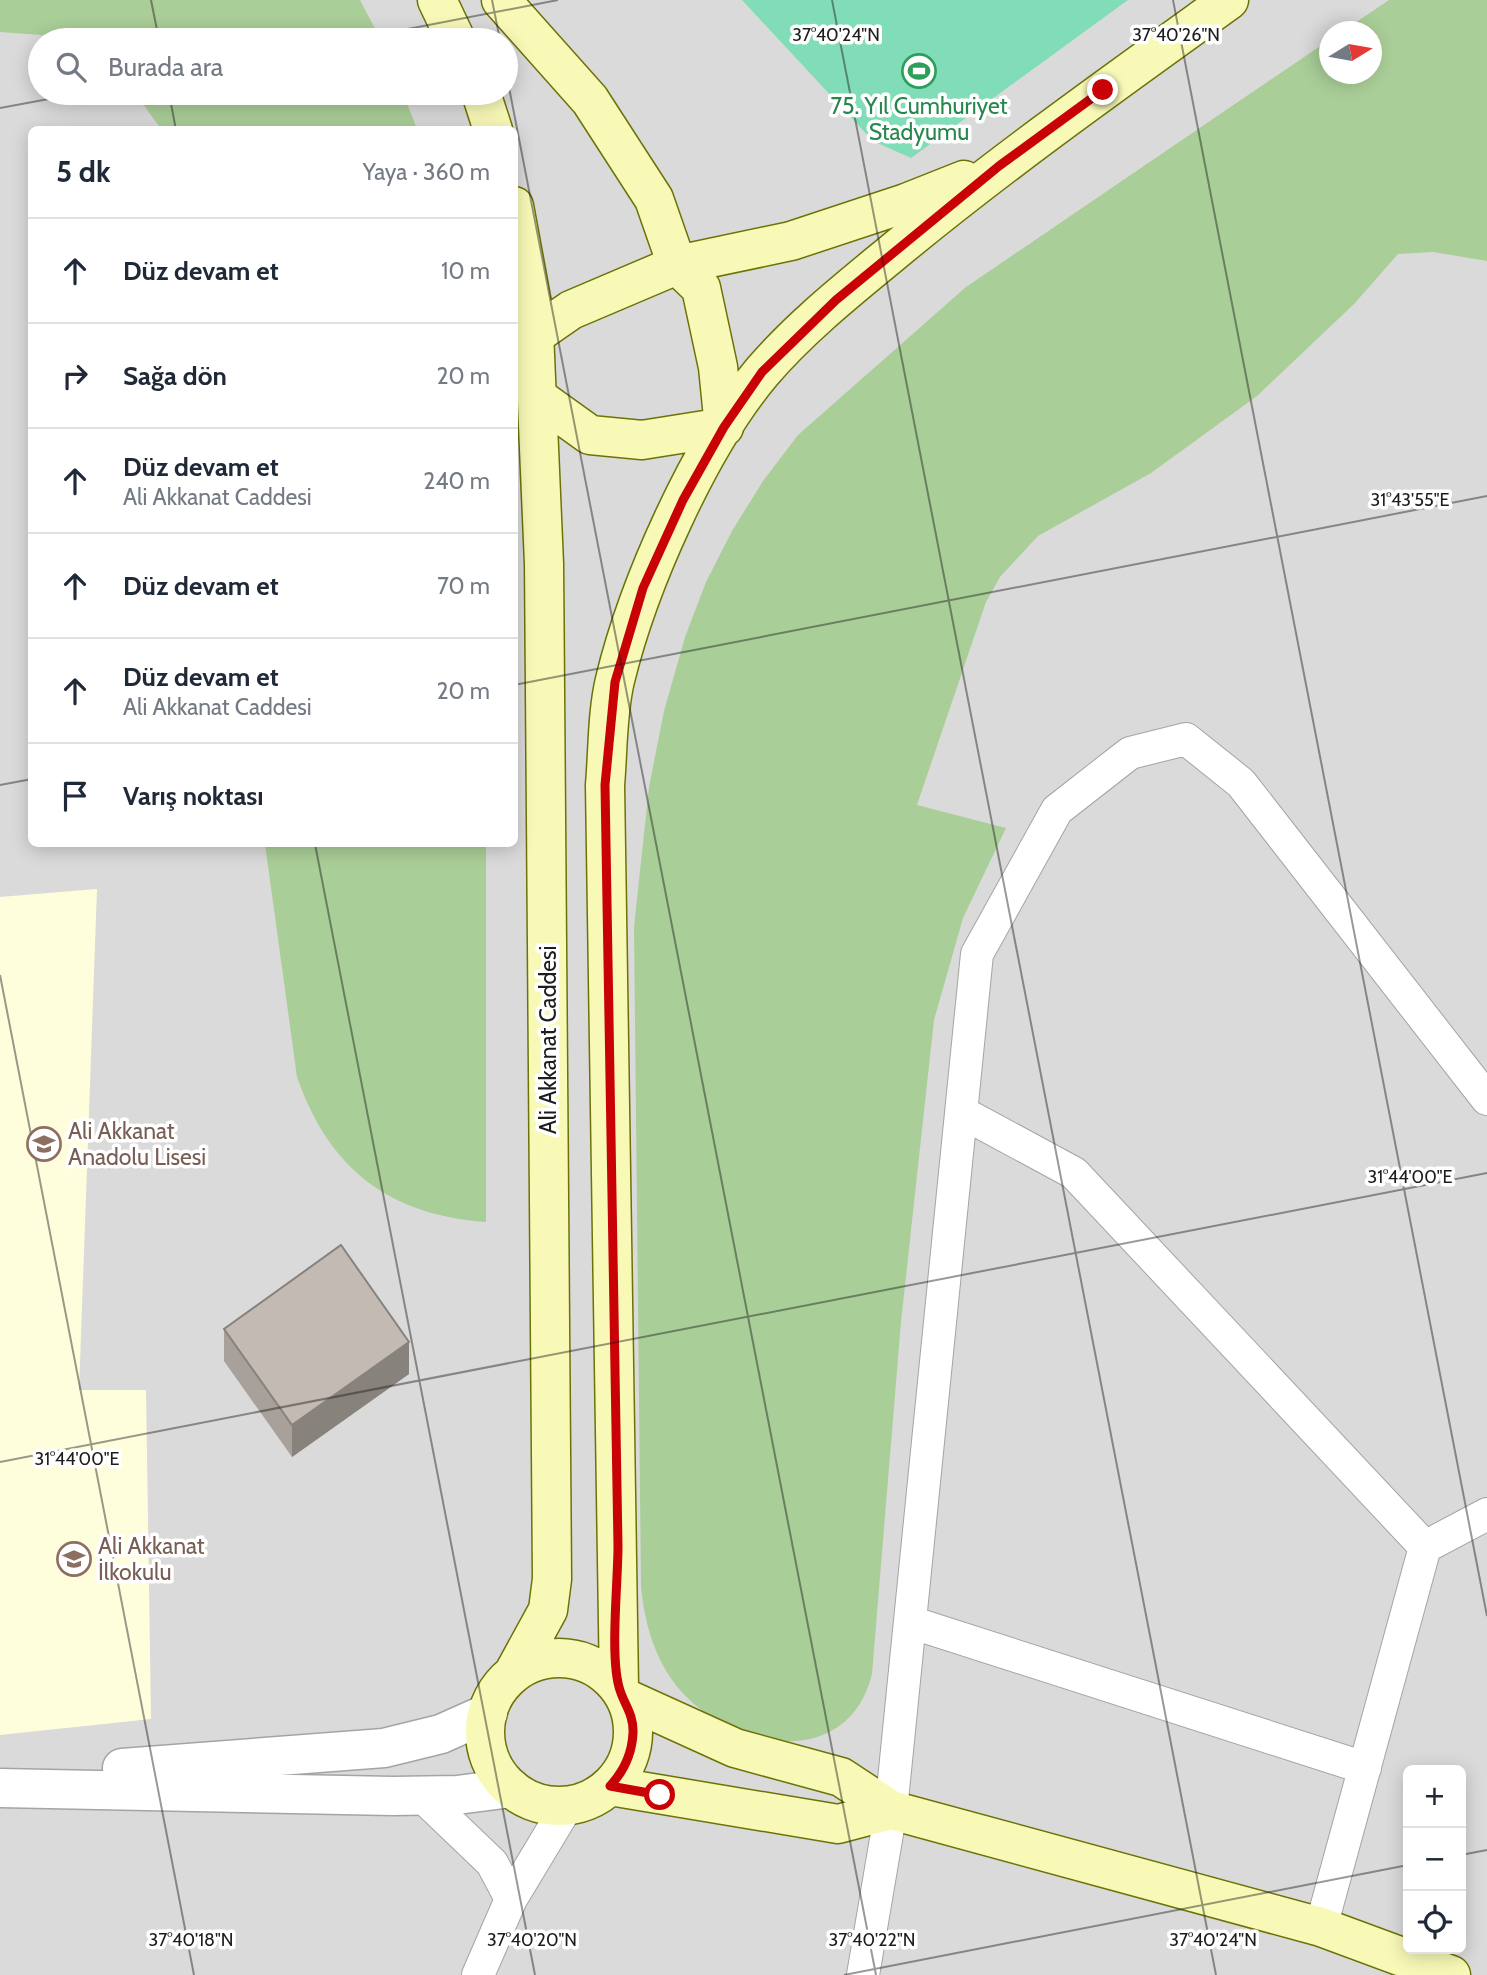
<!DOCTYPE html>
<html lang="tr">
<head>
<meta charset="utf-8">
<style>
	:root { --surface:#fff; --page:#f2f2f3; --text:#1f2937; --muted:#747a83; --line:#e0e1e3 }
	body { margin:0; font-family:Cabin,sans-serif; background:var(--page); color:var(--text) }
	.controls { position:absolute; right:21px; bottom:21px; display:grid; overflow:hidden; border-radius:10px; box-shadow:0 4px 18px #0003 }
	.controls button { width:63px; height:63px; display:grid; place-items:center; padding:0; border:0; border-bottom:2px solid var(--line); background:var(--surface); color:var(--text); font:35px sans-serif }
	.compass { position:absolute; left:1319px; top:21px; width:63px; height:63px; border-radius:50%; background:var(--surface); box-shadow:0 4px 18px #0003; rotate:79deg }
	.stop { position:absolute; width:21px; height:21px; margin:-16px; border:5px solid #c90208; border-radius:50%; background:#fff }
	.stop.end { background:#c90208; border-color:#fff; box-shadow:0 2px 7px #0008 }
	.list { margin:0; padding:0; list-style:none }
	h2 { display:flex; justify-content:space-between; align-items:center; height:91px; margin:0; padding:0 28px; font-size:30px }
	h2 small { font-size:23px; font-weight:400; color:var(--muted) }
	.list li { display:grid; grid-template-columns:46px 1fr auto; gap:21px; align-items:center; box-sizing:border-box; height:105px; padding:0 28px; border-top:2px solid var(--line) }
	.list b { display:block; font-size:26px; white-space:nowrap }
	.list p { margin:0; font-size:23px; white-space:nowrap; color:var(--muted) }
	.list em { font-size:23px; font-style:normal; color:var(--muted) }
	.icon { flex:none; width:38px; height:38px; fill:none; stroke:currentColor; stroke-width:2; stroke-linecap:round; stroke-linejoin:round }
	.map { position:relative; flex:none; width:1487px; height:1975px; overflow:hidden }
	.search { position:absolute; background:var(--surface); box-shadow:0 4px 18px #0003; left:28px; top:28px; width:490px; height:77px; display:flex; align-items:center; gap:18px; box-sizing:border-box; padding:0 24px; border-radius:38px; color:var(--muted); font-size:26px }
	.panel { position:absolute; background:var(--surface); box-shadow:0 4px 18px #0003; left:28px; top:126px; width:490px; height:721px; border-radius:10px }
	.map>svg:first-child { display:block }
	.residential { fill:#dbdada; fill-rule:evenodd }
	.education { fill:#fffedc }
	.forest { fill:#aace98 }
	.pitch { fill:#81ddb7 }
	.lines { fill:none; stroke-linecap:round; stroke-linejoin:round }
	.minor-casing { stroke:#a4a4a4; stroke-width:34 }
	.tertiary-casing { stroke:#a4a4a4; stroke-width:41 }
	.secondary-casing { stroke:#6b7306; stroke-width:41 }
	.minor { stroke:#fff; stroke-width:32 }
	.tertiary { stroke:#fff; stroke-width:38 }
	.secondary { stroke:#f8f9b7; stroke-width:38 }
	.wall { fill:#a8a09a }
	.shaded-wall { fill:#88827d }
	.building { fill:#c3bab3; stroke:#88827d; stroke-width:2 }
	.route { stroke:#c90208; stroke-width:9 }
	.ticks { fill:none; stroke:#1d1d1d; stroke-width:2; stroke-opacity:0.45 }
	.labels { text-anchor:middle; stroke-width:7; stroke-linejoin:round; paint-order:stroke }
	.leisure-label { font-size:23px; fill:#27864d; stroke:#fff }
	.street-label { font-size:23px; fill:#1d1d1d; stroke:#fff }
	.education-label { font-size:23px; fill:#785e54; stroke:#fff; text-anchor:start }
	.ticks-label { font-size:18px; text-anchor:middle; fill:#1d1d1d; stroke:#fff; stroke-width:7; stroke-linejoin:round; paint-order:stroke }
</style>
</head>
<body>
<div class="map">
<svg width="1487" height="1975" viewBox="0 0 1487 1975">
	<rect width="100%" height="100%" fill="#eeeae3"/>
	<path class="residential" d="M0,0H1487V1975H0ZM1330,32H1372V74H1330ZM40,40H506V93H40ZM32,130H514V844H32ZM1408,1770H1461V1949H1408Z"/>
	<path class="education" d="M97,889L79,1390H146L151,1719L0,1735V897Z"/>
	<path class="forest" d="M0,0H360L381,40H57L41,35L0,32Z
		M1389,0H1487V261L1433,252L1398,254L1354,304L1257,396L1151,473L1038,536L1000,577L986,602L917,805L1006,828L963,918L934,1020L901,1322L872,1674C848,1771 733,1751 680,1690C655,1661 645,1625 641,1587L634,927L649,787L664,711L685,637L706,582L732,531L763,481L798,435L966,287L1329,40L1330,74H1372V32L1343,31Z
		M135,93H403L417,129H161Z
		M265,844H486V1222C389,1215 329,1169 297,1077Z"/>
	<path class="pitch" d="M742,0H1128L911,158L873,141Z"/>
	<g class="lines">
		<g class="minor-casing">
			<path id="minor" d="M961,1112L1074,1173L1425,1547
				M910,1622L1365,1768
				M422,1796L492,1863L511,1899
				M1321,1927L1425,1547L1487,1514
				M478,1975L511,1899L567,1806
				M863,1975L891,1810L977,954L1057,810L1130,753L1186,739L1241,783L1487,1099"/>
		</g>
		<g class="tertiary-casing">
			<path id="tertiary" d="M122,1768L384,1748L441,1734L488,1713
				M0,1788L393,1796L457,1795L511,1788"/>
		</g>
		<g class="secondary-casing">
			<path id="secondary" d="M437,0L456,40
				M501,0L590,100L654,199L677,265L701,288L718,367L724,427
				M481,93L493,130
				M535,335L571,310L677,265L791,241L906,203L964,180
				M537,397L590,435L642,440L724,427
				M485 1732a74 74 0 1 1 148 0a74 74 0 1 1-148 0Z
				M513,1674L548,1610L552,1579L544,564L533,309L514,206
				M619,1688L605,785C608,751 607,713 615,680C638,585 699,447 762,372C803,324 855,284 903,244C1008,158 1118,80 1229,0
				M625,1698L735,1748L841,1777L891,1810L1321,1927L1451,1975
				M610,1786L838,1824L891,1810"/>
		</g>
		<use href="#minor" class="minor"/>
		<use href="#tertiary" class="tertiary"/>
		<use href="#secondary" class="secondary"/>
	</g>
	<path class="wall" d="M224,1329L409,1374L292,1457L224,1361Z"/>
	<path class="shaded-wall" d="M409,1342V1374L292,1457V1425Z"/>
	<path class="building" d="M341,1245L409,1342L292,1425L224,1329Z"/>
	<g class="lines">
		<path class="route" d="M660,1795L610,1786C624,1771 632,1754 633,1733C634,1714 623,1703 619,1687C610,1654 618,1583 618,1546L605,785L615,682L643,588L683,500L724,427L762,372L836,300L999,166L1103,90"/>
	</g>
	<path class="ticks" d="M151,0L159,40M492,0L500,40M832,0L1216,1975M1173,0L1487,1616M351,40L558,0M506,72L876,1975M169,93L176,130M0,108L81,93M514,685L1487,496M0,785L32,779M315,844L535,1975M0,975L194,1975M0,1462L1487,1173M1461,1855L1487,1850M844,1975L1408,1865"/>
	<defs>
		<g id="stadium-ring" transform="scale(1.75)"><circle r="9.5" fill="#fff" stroke="#2e9e5b" stroke-width="1.5"/><path d="M0-5a6.5 5 0 1 0 0 10a6.5 5 0 1 0 0-10ZM-3.5-1.8h7v3.6h-7Z" fill="#2e9e5b"/></g>
		<g id="school-ring" transform="scale(1.75)"><circle r="9.5" fill="#fff" stroke="#8d6e63" stroke-width="1.5"/><path d="M0-5L7-2L0 1L-7-2ZM-4 1L0 2.5L4 1V4Q0 6-4 4Z" fill="#8d6e63"/></g>
	</defs>
	<g fill-rule="evenodd">
		<use href="#stadium-ring" x="919" y="71"/>
		<use href="#school-ring" x="44" y="1144"/>
		<use href="#school-ring" x="74" y="1559"/>
	</g>
	<g class="labels">
		<g class="leisure-label">
			<text x="919" y="114">75. Yıl Cumhuriyet<tspan x="919" dy="26">Stadyumu</tspan></text>
		</g>
		<g class="street-label">
			<text transform="translate(548 1040) rotate(-90)" y="8">Ali Akkanat Caddesi</text>
		</g>
		<g class="education-label">
			<text x="68" y="1139">Ali Akkanat<tspan x="68" dy="26">Anadolu Lisesi</tspan></text>
			<text x="98" y="1554">Ali Akkanat<tspan x="98" dy="26">İlkokulu</tspan></text>
		</g>
	</g>
	<g class="ticks-label">
		<text x="836" y="41">37°40'24"N</text>
		<text x="1176" y="41">37°40'26"N</text>
		<text x="1410" y="506">31°43'55"E</text>
		<text x="1410" y="1183">31°44'00"E</text>
		<text x="77" y="1465">31°44'00"E</text>
		<text x="191" y="1946">37°40'18"N</text>
		<text x="532" y="1946">37°40'20"N</text>
		<text x="872" y="1946">37°40'22"N</text>
		<text x="1213" y="1946">37°40'24"N</text>
	</g>
</svg>
<div class="controls">
<button>+</button>
<button>−</button>
<button><svg class="icon" aria-label="locate" viewBox="0 0 24 24"><circle cx="12" cy="12" r="6"/><path d="M12 2v4M12 18v4M2 12h4M18 12h4"/></svg></button>
</div>
<svg class="compass" viewBox="-18 -18 36 36"><path d="M0-13l5 13h-10z" fill="#e53935"/><path d="M0 13l5-13h-10z" fill="#747a83"/></svg>
<div class="stop" style="left:660px;top:1795px"></div>
<div class="stop end" style="left:1103px;top:90px"></div>
<div class="search"><svg class="icon" aria-label="search" viewBox="0 0 24 24"><circle cx="10" cy="10" r="6"/><path d="M15 15l6 6"/></svg>Burada ara</div>
<section class="panel">
<h2>5 dk<small>Yaya · 360 m</small></h2>
<ul class="list">
<li><svg class="icon" aria-label="ahead" viewBox="0 0 24 24"><path d="M12 20V5M6 11l6-6 6 6"/></svg><div><b>Düz devam et</b></div><em>10 m</em></li>
<li><svg class="icon" aria-label="right" viewBox="0 0 24 24"><path d="M7 20v-9h11M14 6l5 5-5 5"/></svg><div><b>Sağa dön</b></div><em>20 m</em></li>
<li><svg class="icon" aria-label="ahead" viewBox="0 0 24 24"><path d="M12 20V5M6 11l6-6 6 6"/></svg><div><b>Düz devam et</b><p>Ali Akkanat Caddesi</p></div><em>240 m</em></li>
<li><svg class="icon" aria-label="ahead" viewBox="0 0 24 24"><path d="M12 20V5M6 11l6-6 6 6"/></svg><div><b>Düz devam et</b></div><em>70 m</em></li>
<li><svg class="icon" aria-label="ahead" viewBox="0 0 24 24"><path d="M12 20V5M6 11l6-6 6 6"/></svg><div><b>Düz devam et</b><p>Ali Akkanat Caddesi</p></div><em>20 m</em></li>
<li><svg class="icon" aria-label="arrive" viewBox="0 0 24 24"><path d="M6 21V4h12l-3 4 3 4H6"/></svg><div><b>Varış noktası</b></div></li>
</ul>
</section>
</div>
</body>
</html>
